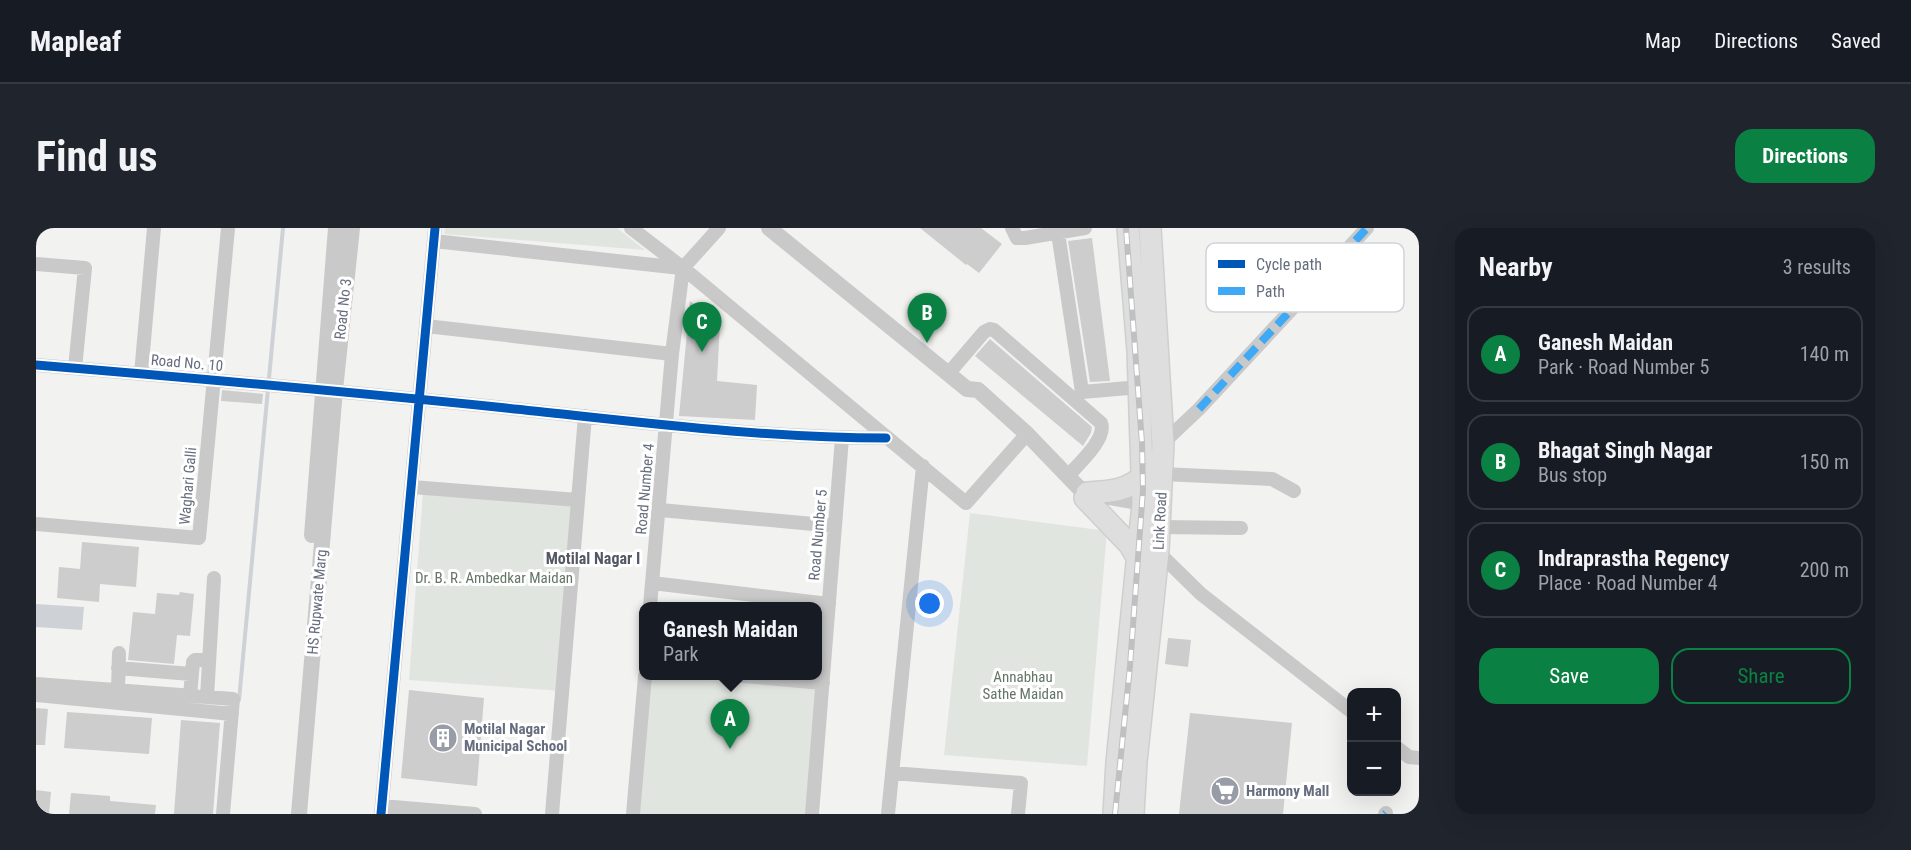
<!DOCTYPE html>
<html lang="en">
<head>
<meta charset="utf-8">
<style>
	:root { --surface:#171b24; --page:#20242c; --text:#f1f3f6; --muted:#9ea1a6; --line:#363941; --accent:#0b8043 }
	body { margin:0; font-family:"Roboto Condensed",sans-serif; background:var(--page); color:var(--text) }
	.controls { position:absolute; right:18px; bottom:18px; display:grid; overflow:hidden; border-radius:12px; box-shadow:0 6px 24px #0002 }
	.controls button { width:54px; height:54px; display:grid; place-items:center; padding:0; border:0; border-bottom:2px solid var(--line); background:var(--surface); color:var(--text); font:30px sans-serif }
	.you { position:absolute; left:894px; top:376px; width:21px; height:21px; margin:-15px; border:4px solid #fff; border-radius:50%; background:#1a73e8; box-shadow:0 0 0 9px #1a73e833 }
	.badge { display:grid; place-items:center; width:39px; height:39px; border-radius:50%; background:var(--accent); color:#fff; font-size:20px; font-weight:700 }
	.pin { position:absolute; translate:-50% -50px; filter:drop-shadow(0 2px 3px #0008) }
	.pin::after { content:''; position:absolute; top:32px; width:21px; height:18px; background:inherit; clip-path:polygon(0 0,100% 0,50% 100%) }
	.popup { position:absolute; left:603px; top:374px; width:183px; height:78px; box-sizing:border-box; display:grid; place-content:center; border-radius:12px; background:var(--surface); filter:drop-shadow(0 2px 4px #0005); font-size:20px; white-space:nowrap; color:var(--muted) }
	.popup b { font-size:22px; color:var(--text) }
	.popup::after { content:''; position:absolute; left:50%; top:100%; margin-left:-12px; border:12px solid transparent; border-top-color:var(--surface) }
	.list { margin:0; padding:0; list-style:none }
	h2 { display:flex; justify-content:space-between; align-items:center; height:78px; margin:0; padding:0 24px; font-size:26px }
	h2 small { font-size:20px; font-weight:400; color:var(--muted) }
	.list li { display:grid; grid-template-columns:39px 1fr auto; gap:18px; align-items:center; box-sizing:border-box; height:96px; margin:0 12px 12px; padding:0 12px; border:2px solid var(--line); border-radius:18px }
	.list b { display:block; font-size:22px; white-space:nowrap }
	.list p { margin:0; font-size:20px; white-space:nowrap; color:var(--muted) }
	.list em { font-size:20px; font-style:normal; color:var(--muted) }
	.actions { display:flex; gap:12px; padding:18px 24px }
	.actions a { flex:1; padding:14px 0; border:2px solid var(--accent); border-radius:18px; text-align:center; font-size:21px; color:var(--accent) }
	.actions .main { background:var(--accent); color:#fff }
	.map { position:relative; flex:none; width:1383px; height:586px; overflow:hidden; border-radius:18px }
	header { display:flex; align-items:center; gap:36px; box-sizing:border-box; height:84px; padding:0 30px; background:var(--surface); border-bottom:2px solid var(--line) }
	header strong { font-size:28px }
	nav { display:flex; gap:33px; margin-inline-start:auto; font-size:21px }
	.intro { display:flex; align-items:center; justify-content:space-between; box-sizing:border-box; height:144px; padding:0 36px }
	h1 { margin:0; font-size:42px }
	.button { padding:15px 27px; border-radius:18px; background:var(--accent); color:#fff; font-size:21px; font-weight:700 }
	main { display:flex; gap:36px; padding:0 36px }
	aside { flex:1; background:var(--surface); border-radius:18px; box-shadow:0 6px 24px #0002 }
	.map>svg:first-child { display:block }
	.green { fill:#e1e5e0 }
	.water { fill:#ced1d6 }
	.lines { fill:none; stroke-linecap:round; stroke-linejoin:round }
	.stream { stroke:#ced1d6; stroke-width:4 }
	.building { fill:#cdcdce }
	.primary-casing { stroke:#cecfcf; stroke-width:24 }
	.minor { stroke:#c9c9ca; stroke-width:14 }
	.tertiary { stroke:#c9c9ca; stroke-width:16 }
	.primary { stroke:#dedede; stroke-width:21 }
	.rail-casing { stroke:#bfc0c1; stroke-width:6 }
	.rail { stroke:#fff; stroke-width:4; stroke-dasharray:11; stroke-linecap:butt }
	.quiet { stroke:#3fa9f5; stroke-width:8; stroke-dasharray:15 8; stroke-linecap:butt }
	.cycleway-casing { stroke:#fff; stroke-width:13 }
	.cycleway { stroke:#0057b8; stroke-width:9 }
	.labels { text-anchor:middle; stroke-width:6; stroke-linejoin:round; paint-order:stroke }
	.street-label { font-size:15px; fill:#666d7e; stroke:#fff }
	.park-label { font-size:15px; fill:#647664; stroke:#fff }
	.poi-label { font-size:15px; font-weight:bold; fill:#666d7e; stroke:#fff; text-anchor:start }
	.neighbourhood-label { font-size:16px; font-weight:bold; fill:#535864; stroke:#fff }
	.key { fill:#fff; stroke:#d1d3d8; stroke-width:1.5 }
	.key-label { font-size:16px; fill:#666d7e }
</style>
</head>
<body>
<header>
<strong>Mapleaf</strong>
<nav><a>Map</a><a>Directions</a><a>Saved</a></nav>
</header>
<div class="intro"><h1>Find us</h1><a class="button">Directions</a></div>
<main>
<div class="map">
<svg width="1383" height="586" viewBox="0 0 1383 586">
	<rect width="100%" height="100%" fill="#f2f2f1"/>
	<path class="green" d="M409,0H581L609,22L408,6Z
		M387,264L541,276L526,463L373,452Z
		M934,285L1071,303L1051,538L908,527Z
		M615,448H649L786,456L771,586H603Z"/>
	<path class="water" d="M0,376L48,379L46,402L0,399Z"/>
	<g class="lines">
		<path class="stream" d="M203,472L247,0"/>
	</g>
	<path class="building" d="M884,0H945L966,16L943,45L931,36L930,37Z
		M1056,10L1074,153L1054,154L1032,13Z
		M654,73L684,95L681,153L721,157L719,192L643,188Z
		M954,111L1056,199L1055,205L1047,218L939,128Z
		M186,162L227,166L226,176L185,173Z
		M46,314L103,319L100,359L64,356L63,374L21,370L23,339L44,341Z
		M144,364L158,366L154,408L141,407L138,436L92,432L97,384L119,386L121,365L143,367Z
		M1132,410L1155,412L1152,439L1129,436Z
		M373,462L448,470L441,558L365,550Z
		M0,480L12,481L9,517H0Z
		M31,484L116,490L113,526L28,520Z
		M1154,485L1256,495L1247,586H1143Z
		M145,492L184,495L177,586H138Z
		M0,562L15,564L13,586H0Z
		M35,565L74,568V573L120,577L119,586H33Z"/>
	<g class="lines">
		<g class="primary-casing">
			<path id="primary" d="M1051,265C1072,264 1094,263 1108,246
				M1049,270L1094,317L1102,331
				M1078,586L1081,534L1107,276L1102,123L1092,0
				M1097,586L1100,534L1122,324L1127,215L1114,0"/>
		</g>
		<path class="minor" d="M595,0L647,40L930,275L991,206
			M976,0L981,10H989L1049,0
			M1022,5L1046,164L1104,159
			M398,13L645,40
			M0,36L49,40L39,140
			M647,40L683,0
			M390,98L636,126
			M0,137C157,150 314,164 470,180C596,193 724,210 850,210
			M105,146L118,0
			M912,146L948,104L954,101L958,102L1065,195C1071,211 1042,236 1032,248
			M1127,215L1163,181L1331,0
			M1126,246L1236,251L1258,263
			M376,259L542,272
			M624,282L799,298
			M0,296L163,310L192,0
			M1124,299L1205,300
			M1122,324L1165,366L1316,484
			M616,355L793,376
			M614,378L636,126L647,40
			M82,440L155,446
			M707,448L787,455
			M0,456L197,471L187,586
			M82,462L83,425
			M0,467L196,486
			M154,468L157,434L159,432H173
			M171,469L178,350
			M1360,519L1373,529L1383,530
			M856,545L985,555L982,586
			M346,578L439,586
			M345,586L399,0
			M516,586L549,188
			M597,586L609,448
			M776,586L806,210
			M852,586L887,238
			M1349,586L1350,585"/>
		<path class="tertiary" d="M733,0L931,161L942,162L991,206L1045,262L1051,265L1119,277
			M276,307L300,0
			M263,586L299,162L316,0"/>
		<use href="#primary" class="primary"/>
		<g class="rail-casing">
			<path id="rail" d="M1079,586L1094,438L1107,262L1106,215L1090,0"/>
		</g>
		<use href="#rail" class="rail"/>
		<path class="quiet" d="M1163,181L1331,0
			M1349,586L1350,585"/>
		<g class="cycleway-casing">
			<path id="cycleway" d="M0,137C157,150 314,164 470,180C596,193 724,210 850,210
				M345,586L399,0"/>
		</g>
		<use href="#cycleway" class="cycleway"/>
	</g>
	<defs>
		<g id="building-disc" transform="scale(1.5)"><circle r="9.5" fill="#979ca6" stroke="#fff"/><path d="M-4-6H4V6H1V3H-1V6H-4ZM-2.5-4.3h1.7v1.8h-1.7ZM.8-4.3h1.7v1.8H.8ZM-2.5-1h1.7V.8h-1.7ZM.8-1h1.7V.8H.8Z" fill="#fff"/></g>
		<g id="supermarket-disc" transform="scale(1.5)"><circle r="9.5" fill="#979ca6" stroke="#fff"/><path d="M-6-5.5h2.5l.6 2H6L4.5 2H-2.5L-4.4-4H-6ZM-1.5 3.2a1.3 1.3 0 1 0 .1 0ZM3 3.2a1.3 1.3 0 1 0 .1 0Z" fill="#fff"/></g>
	</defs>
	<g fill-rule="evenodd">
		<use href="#building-disc" x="407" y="510"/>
		<use href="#supermarket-disc" x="1189" y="563"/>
	</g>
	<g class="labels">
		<g class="street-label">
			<text transform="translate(307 81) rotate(-84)" y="5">Road No 3</text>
			<text transform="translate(151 135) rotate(5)" y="5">Road No. 10</text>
			<text transform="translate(152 258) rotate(-85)" y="5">Waghari Galli</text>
			<text transform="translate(609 261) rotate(-85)" y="5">Road Number 4</text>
			<text transform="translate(1124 293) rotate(-87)" y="5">Link Road</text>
			<text transform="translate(782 307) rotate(-85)" y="5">Road Number 5</text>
			<text transform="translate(281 374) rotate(-85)" y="5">HS Rupwate Marg</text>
		</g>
		<g class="park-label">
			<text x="458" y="355">Dr. B. R. Ambedkar Maidan</text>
			<text x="987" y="454">Annabhau<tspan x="987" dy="17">Sathe Maidan</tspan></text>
		</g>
		<g class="poi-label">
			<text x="428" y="506">Motilal Nagar<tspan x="428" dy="17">Municipal School</tspan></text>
			<text x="1210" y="568">Harmony Mall</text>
		</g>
		<g class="neighbourhood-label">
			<text x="557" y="336">Motilal Nagar I</text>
		</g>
	</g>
	<rect x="1170" y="15" width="198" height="69" rx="9" class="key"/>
	<rect x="1182" y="32" width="27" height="8" fill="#0057b8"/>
	<rect x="1182" y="59" width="27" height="8" fill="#3fa9f5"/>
	<g class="key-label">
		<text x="1220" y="42">Cycle path</text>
		<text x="1220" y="69">Path</text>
	</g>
</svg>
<div class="controls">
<button>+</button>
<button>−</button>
</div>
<div class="you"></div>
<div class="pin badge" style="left:694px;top:521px">A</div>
<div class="popup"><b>Ganesh Maidan</b>Park</div>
<div class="pin badge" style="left:891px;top:115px">B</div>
<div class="pin badge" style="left:666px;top:124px">C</div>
</div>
<aside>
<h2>Nearby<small>3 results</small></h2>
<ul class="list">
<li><span class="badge">A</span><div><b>Ganesh Maidan</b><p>Park · Road Number 5</p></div><em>140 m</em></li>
<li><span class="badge">B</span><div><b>Bhagat Singh Nagar</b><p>Bus stop</p></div><em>150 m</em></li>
<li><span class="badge">C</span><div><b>Indraprastha Regency</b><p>Place · Road Number 4</p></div><em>200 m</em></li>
</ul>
<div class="actions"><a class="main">Save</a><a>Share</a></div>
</aside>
</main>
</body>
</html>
